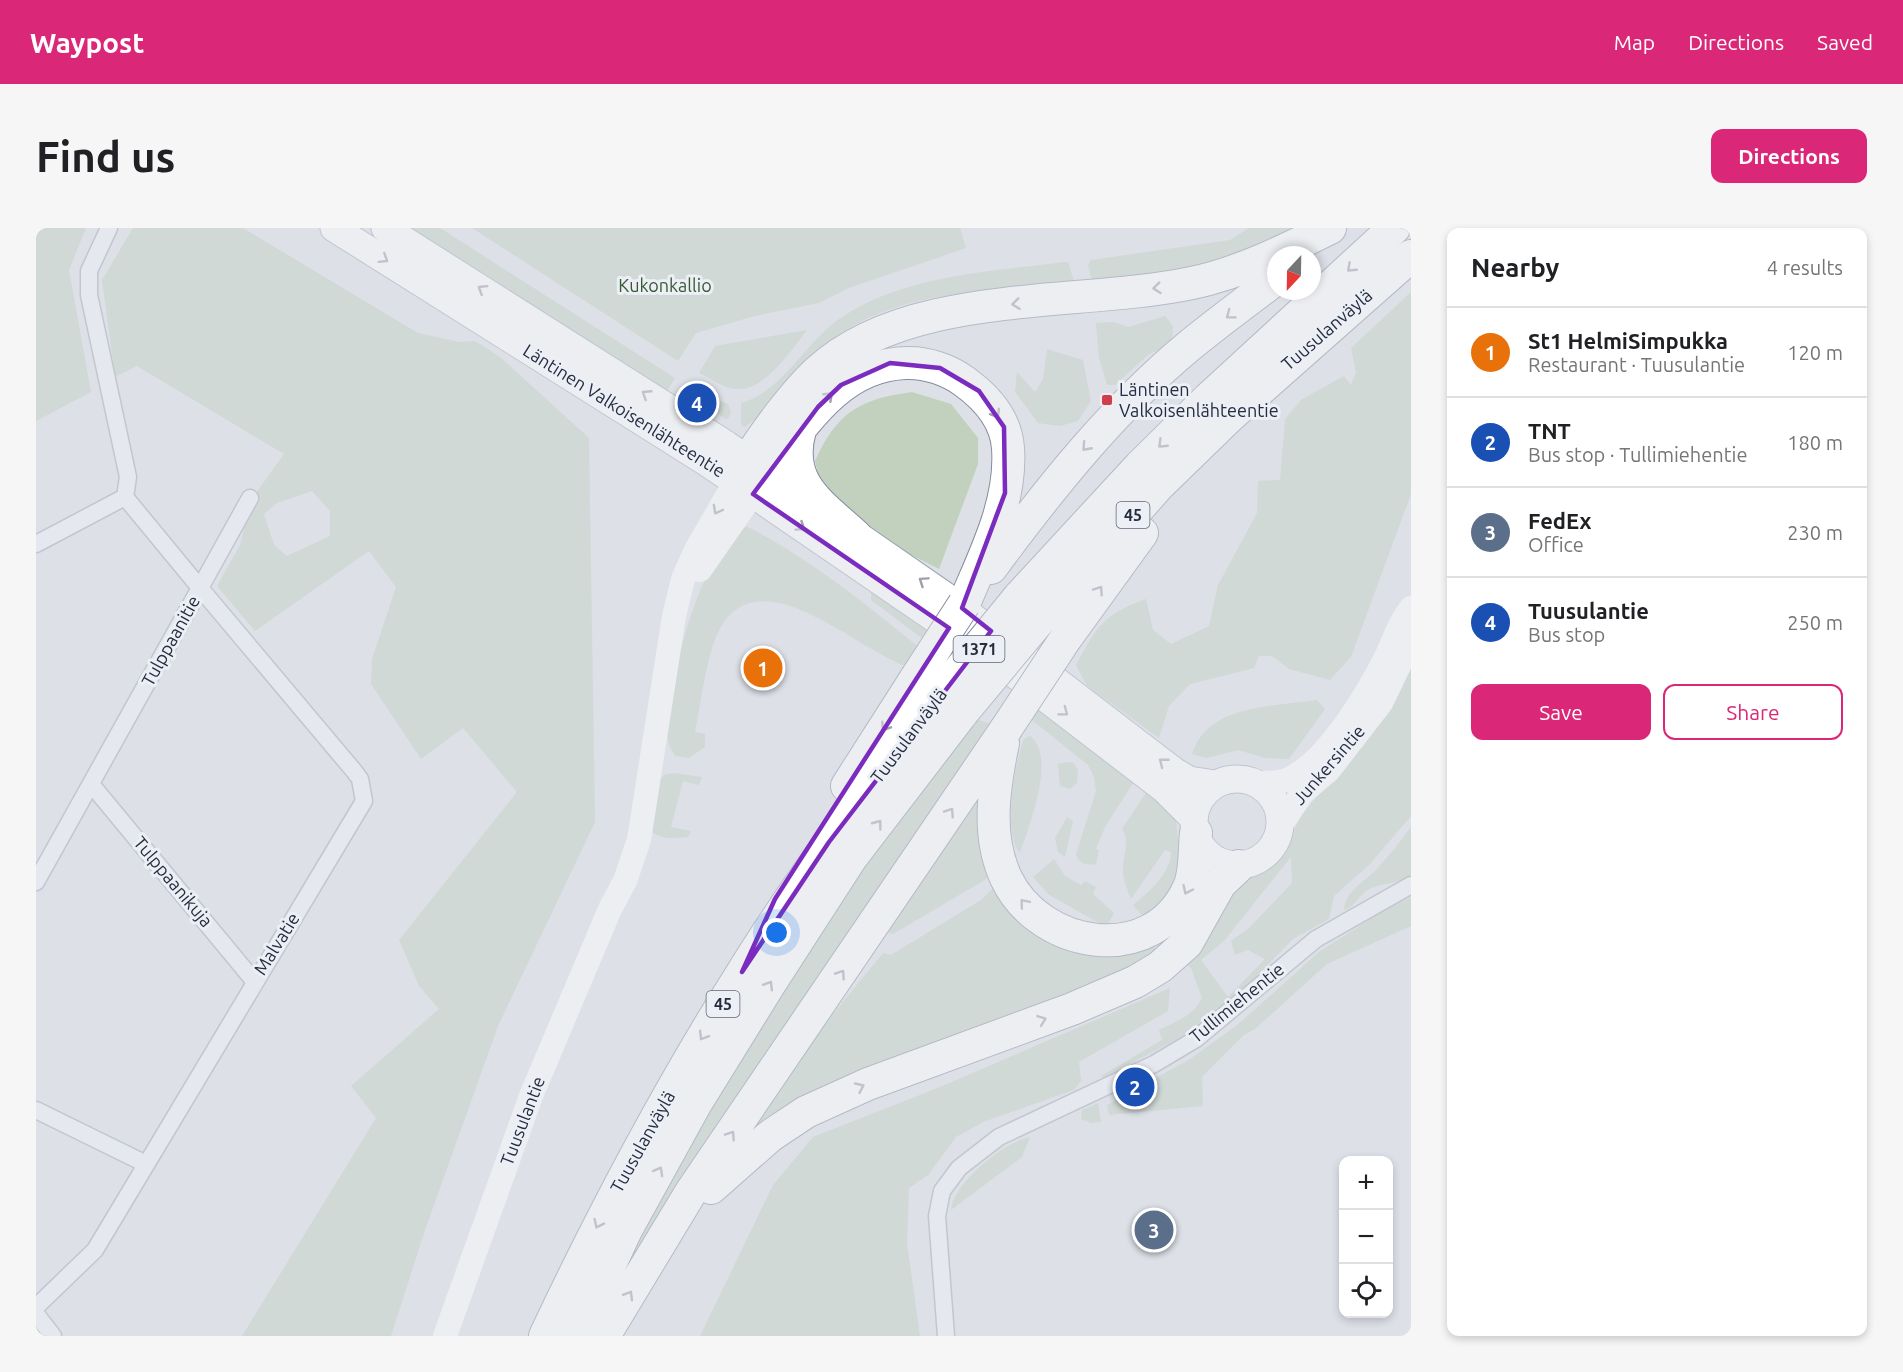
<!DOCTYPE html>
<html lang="en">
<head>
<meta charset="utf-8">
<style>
	:root { --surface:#fff; --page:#f6f6f6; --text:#202124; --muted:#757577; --line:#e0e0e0; --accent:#db2777 }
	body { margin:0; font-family:Ubuntu,sans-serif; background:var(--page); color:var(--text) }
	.controls { position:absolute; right:18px; bottom:18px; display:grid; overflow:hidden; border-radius:12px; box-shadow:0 3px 9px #0003 }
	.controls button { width:54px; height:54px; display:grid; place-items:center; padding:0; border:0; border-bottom:2px solid var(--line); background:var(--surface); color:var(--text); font:30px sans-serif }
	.compass { position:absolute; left:1231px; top:18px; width:54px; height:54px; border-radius:50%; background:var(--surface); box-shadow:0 3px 9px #0003; rotate:202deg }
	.you { position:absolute; left:741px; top:705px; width:21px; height:21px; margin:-15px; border:4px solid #fff; border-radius:50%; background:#1a73e8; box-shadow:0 0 0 9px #1a73e833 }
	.badge { display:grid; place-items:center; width:39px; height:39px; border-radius:50%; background:var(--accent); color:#fff; font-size:20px; font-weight:700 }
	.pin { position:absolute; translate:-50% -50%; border:3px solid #fff; box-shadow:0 2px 6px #0006 }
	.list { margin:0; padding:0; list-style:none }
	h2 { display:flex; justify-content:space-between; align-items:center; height:78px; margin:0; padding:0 24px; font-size:26px }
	h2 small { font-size:20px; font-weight:400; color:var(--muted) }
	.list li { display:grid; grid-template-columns:39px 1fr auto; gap:18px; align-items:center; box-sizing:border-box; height:90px; padding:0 24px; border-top:2px solid var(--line) }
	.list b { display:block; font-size:22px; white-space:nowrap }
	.list p { margin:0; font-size:20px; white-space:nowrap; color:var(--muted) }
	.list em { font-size:20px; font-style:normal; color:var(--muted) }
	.actions { display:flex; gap:12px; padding:18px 24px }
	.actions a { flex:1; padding:14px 0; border:2px solid var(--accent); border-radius:12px; text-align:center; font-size:21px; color:var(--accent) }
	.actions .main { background:var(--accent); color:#fff }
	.icon { flex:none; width:33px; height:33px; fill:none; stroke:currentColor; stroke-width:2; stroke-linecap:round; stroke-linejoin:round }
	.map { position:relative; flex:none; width:1375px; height:1108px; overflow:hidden; border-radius:12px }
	header { display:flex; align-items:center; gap:36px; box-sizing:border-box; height:84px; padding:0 30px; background:var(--accent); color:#fff }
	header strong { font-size:28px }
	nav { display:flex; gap:33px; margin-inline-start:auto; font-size:21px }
	.intro { display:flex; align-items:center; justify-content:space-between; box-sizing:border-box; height:144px; padding:0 36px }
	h1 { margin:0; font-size:42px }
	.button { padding:15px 27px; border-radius:12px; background:var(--accent); color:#fff; font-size:21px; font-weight:700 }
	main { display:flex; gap:36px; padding:0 36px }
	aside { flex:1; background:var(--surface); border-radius:12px; box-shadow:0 3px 9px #0003 }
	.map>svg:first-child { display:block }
	.green { fill:#c1d1be; fill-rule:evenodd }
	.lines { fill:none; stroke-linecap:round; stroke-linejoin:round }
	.minor-casing { stroke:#a2a7b1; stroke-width:19 }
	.primary-casing { stroke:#9ca4b3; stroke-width:29 }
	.motorway-casing { stroke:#848c9e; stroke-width:34 }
	.minor { stroke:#eff1f5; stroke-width:16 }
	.secondary { stroke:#fff; stroke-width:24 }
	.primary { stroke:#fff; stroke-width:27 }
	.motorway { stroke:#fff; stroke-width:32 }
	.motorway-bridge-casing { stroke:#848c9e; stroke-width:34; stroke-linecap:butt }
	.motorway-bridge { stroke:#fff; stroke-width:32 }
	.oneway { stroke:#9da0a8 }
	.marked { fill:none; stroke:#7b2cbf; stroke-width:4.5; stroke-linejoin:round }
	.poi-dot { fill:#d13d4a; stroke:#eceff5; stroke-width:2 }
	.labels { text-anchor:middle; stroke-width:6; stroke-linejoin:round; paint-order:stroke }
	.shield { fill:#eceff5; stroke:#616775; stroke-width:1.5 }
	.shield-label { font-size:16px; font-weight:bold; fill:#262d3e }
	.park-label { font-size:18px; fill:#385a33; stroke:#eceff5 }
	.street-label { font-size:18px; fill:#262d3e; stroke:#eceff5 }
	.poi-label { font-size:18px; fill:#262d3e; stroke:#eceff5; text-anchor:start }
</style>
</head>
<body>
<header>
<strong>Waypost</strong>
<nav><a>Map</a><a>Directions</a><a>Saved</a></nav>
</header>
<div class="intro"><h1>Find us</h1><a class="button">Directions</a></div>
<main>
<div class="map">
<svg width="1375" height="1108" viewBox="0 0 1375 1108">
	<rect width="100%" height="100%" fill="#dde0e7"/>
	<path class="green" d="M0,0H50L33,42L55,164L0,193Z
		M97,0H207L382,105L424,114L439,113L464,129L553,210L559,594L462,798L389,1002L355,1108H206L340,890L315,858L403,781L383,758L363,712L481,564L427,500L385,531L335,456L336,431L360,359L333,323L219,403L181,358L204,317L215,272L248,226L101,138L79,149L66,52ZM276,263L294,283V308L251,328L238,317L228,286L241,275Z
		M370,0H404L639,150L631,163Z
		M436,0H924L930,20L813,60L783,75L719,88L660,105L642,133Z
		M1213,0H1275L1209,29L1058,59L1052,37L1055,32L1194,12Z
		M1028,34H1032L1040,60C964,62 882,60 813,100C778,120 753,157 726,187L708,199L705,196V175C748,163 770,112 806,89C870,47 954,44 1028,34Z
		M1375,64V266L1315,429L1294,452L1253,441L1236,428H1223L1218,440L1154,456L1133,478L1123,510L1051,458L1040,437C1061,399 1067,386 1110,371L1117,402L1135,416L1173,398L1182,357L1221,285L1222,253L1244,252L1249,191L1266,171L1308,148L1315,157L1320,144L1315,120Z
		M1129,88L1137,98L1136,117L1113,126L1079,157H1071L1063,130L1060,95L1077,94L1092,99Z
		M771,102C757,120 731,159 706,161C691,163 676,151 663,145L679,118Z
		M1011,121L1047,132L1055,173L1042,193L1024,198L1002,195L979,164L981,144L999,164L1007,151Z
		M876,164L915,176L942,210V236L903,341L846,312L786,261L779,233C801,184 824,171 876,164Z
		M674,169L692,176L695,185L692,191H689L669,175L670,170Z
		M710,298C773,330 830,376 885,421L873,439C823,424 728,330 686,397C671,420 665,476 659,504L669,506V519L653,530L639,528C637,524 634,520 633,516C623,487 653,387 666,358C676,337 694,316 710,298Z
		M835,363L894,402L887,411L835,372Z
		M1375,430V588L1334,636L1298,668L1293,691L1257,711L1210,759L1154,804L1068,850L1065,848L1126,812L1123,802C1141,793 1157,788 1166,770L1155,740L1148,734L1185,675L1212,649L1228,643L1244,631L1265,588L1289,558ZM1255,629L1256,655L1213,700L1195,713L1199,727L1212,722L1229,731L1192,769L1165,732L1188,713Z
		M1281,472L1289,481L1253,531L1229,530L1202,522L1170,530L1156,526C1172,476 1235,479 1281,472Z
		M999,475L1099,552L1069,599L1060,621L1063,622L1060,636C1051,638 1042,635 1040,626L1060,563L1058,549L1052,537L992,489Z
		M943,492L955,496L554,1108C642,934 736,767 850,610C869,584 888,559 907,533C918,519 929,504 943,492Z
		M994,508C1021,528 993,598 984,625C966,606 979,533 988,511Z
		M1031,534L1038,535L1042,543L1041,555L1034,561L1024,558L1022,536Z
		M638,545L666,549L663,557L647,553L635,599L655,603L652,609C637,611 622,612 612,600L624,552L628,547Z
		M945,553L959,646L857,706L852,705L851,701Z
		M1111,563L1140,591L1146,650L1110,692L1097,677C1112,665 1135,645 1135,624L1129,622L1095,671C1091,660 1086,650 1087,638C1088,625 1094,613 1086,601Z
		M1031,589L1037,593L1029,629L1022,624L1019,610Z
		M1375,599V648C1362,656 1347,654 1333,661C1324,666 1317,681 1308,682C1309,663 1327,655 1339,643C1352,629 1364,614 1375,599Z
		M1018,631L1029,648L1045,657L1049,653L1060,659L1057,666L1078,685L1070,699L1012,666L997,649Z
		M963,654L983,684L1111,711L1124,727L694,928L773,808L796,787L847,725L855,727L945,672Z
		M1375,669V698L1291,736L1219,801L1208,807L1166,849L1167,878L1073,887L1071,877L1154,831L1200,798L1283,724L1345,684Z
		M1134,760L1132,783L1043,834L1045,853L1038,862L947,894L920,909L892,947L873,960L871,1015L884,1108H664L737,957L777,909L904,859Z
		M1062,875L1065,894L1055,895L1045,891L1046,882Z
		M994,909L986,929L915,982C917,955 968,914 994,909Z"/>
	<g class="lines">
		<g class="minor-casing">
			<path id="minor" d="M0,316L89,269
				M55,556L218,753
				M0,654L164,360L89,269L92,249L53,67V43L73,0
				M0,882L110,936
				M0,1079L59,1022L328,573L324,551L318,543L164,360L214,270
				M0,1086L17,1108
				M910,1108L901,988L906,963L923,940L963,909L1118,836L1160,811L1280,711L1375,657"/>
		</g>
		<g class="primary-casing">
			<path id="primary" d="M298,0L670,234L895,388L986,452L1128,561L1158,591
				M349,0L691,217L908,367L1138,543L1153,552L1179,556
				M1158 594a43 43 0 1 1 86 0a43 43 0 1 1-86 0Z"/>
		</g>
		<g class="motorway-casing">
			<path id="motorway" d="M764,202C749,255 785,276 820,308
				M712,232C728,206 759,164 782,143C873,60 1041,79 1156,55C1204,45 1250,22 1294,0
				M730,246C767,198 802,137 870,135C890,134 913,142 929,154C951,170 970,192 972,220C976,275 948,328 928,376
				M955,340C1014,260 1076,182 1153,118C1181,95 1211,73 1240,51
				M983,369L1104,238L1173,170L1358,0
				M1006,389L1123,257L1193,189L1375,28
				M1030,410L1106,305
				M967,515C958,559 950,607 970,650C1004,722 1118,740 1153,659C1160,644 1158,622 1160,605
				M811,558L880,450
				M675,960L734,908L770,884L832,856L1036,781L1099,754L1124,739L1151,715L1184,656L1203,638
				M509,1108C568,983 632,862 706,745C766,648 835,558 903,467
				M541,1108L590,1002L660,875L733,757L815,630L927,484
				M568,1108L655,964L970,501"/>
		</g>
		<use href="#minor" class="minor"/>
		<path class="secondary" d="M664,342L728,250
			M1217,555C1229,555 1241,556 1253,551C1292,533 1334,462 1352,425C1359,409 1364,394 1375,380
			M1244,598L1266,565L1293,542L1345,475L1375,413
			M409,1108L495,868L574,681L589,653L603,612L638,388L647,351L660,322L709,237"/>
		<use href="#primary" class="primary"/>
		<use href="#motorway" class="motorway"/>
		<g class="motorway-bridge-casing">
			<path id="motorway-bridge" d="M880,450L928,376
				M903,467L983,369
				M927,484L1006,389
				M970,501L1030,410"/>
		</g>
		<use href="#motorway-bridge" class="motorway-bridge"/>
	</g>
	<defs><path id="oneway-chevron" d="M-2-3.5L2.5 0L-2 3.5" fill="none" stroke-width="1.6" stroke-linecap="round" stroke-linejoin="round" transform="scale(1.5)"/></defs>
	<g class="oneway">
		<use href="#oneway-chevron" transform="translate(348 31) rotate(32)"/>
		<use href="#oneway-chevron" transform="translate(1315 40) rotate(137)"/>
		<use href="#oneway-chevron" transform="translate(1121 60) rotate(174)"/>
		<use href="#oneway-chevron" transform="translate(446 61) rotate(-148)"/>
		<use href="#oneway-chevron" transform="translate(980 76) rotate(173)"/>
		<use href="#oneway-chevron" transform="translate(1194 87) rotate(143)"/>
		<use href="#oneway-chevron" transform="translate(610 166) rotate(-147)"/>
		<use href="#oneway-chevron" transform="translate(793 168) rotate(-43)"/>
		<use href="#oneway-chevron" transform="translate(960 186) rotate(58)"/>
		<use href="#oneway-chevron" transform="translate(1126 216) rotate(136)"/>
		<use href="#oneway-chevron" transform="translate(1050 219) rotate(132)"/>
		<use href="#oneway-chevron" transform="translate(681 282) rotate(119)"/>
		<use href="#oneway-chevron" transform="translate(765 299) rotate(34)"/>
		<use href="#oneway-chevron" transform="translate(887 353) rotate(-146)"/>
		<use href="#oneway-chevron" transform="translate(1063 362) rotate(-56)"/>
		<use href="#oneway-chevron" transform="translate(1028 484) rotate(37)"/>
		<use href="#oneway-chevron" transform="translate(849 499) rotate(123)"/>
		<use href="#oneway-chevron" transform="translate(1127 534) rotate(-142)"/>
		<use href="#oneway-chevron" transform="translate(914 584) rotate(-56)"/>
		<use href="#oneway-chevron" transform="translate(842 596) rotate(-53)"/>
		<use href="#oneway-chevron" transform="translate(1151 662) rotate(115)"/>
		<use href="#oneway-chevron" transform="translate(988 675) rotate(-130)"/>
		<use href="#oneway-chevron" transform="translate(805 746) rotate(-56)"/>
		<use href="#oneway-chevron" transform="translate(733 757) rotate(-58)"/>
		<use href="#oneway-chevron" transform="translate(1006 792) rotate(-20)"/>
		<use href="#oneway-chevron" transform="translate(667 808) rotate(121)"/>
		<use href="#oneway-chevron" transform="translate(824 859) rotate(-25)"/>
		<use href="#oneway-chevron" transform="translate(695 907) rotate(-56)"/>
		<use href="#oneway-chevron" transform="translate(623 943) rotate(-61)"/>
		<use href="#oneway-chevron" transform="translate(562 996) rotate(116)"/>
		<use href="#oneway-chevron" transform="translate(593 1067) rotate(-59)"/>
	</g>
	<path d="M0 0H1375V1108H0ZM854,135L904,140L943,163L968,199L969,265L926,380L955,403L793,614L706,744L739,671L913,400L717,266L782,179L805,157Z" fill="#dde0e7" fill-opacity=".55" fill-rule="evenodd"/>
	<path class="marked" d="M854,135L904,140L943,163L968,199L969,265L926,380L955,403L793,614L706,744L739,671L913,400L717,266L782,179L805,157Z"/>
	<rect class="poi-dot" x="1065" y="166" width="12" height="12" rx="3"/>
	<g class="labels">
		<g class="shield">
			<rect x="1080.5" y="274" width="33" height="26" rx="4.5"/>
			<rect x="917.5" y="408" width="51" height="26" rx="4.5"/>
			<rect x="670.5" y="763" width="33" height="26" rx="4.5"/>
		</g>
		<g class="shield-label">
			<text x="1097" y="293">45</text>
			<text x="943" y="427">1371</text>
			<text x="687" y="782">45</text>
		</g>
		<g class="park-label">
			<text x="629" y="64">Kukonkallio</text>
		</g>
		<g class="street-label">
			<text transform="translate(1291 102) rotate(-41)" y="6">Tuusulanväylä</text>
			<text transform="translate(588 183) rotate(32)" y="6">Läntinen Valkoisenlähteentie</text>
			<text transform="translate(135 413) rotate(-61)" y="6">Tulppaanitie</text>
			<text transform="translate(873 508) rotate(-53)" y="6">Tuusulanväylä</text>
			<text transform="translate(1293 537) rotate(-49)" y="6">Junkersintie</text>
			<text transform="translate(137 654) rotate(50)" y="6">Tulppaanikuja</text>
			<text transform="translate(241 716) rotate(-58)" y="6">Malvatie</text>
			<text transform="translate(1201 775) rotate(-39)" y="6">Tullimiehentie</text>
			<text transform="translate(487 893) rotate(-69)" y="6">Tuusulantie</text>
			<text transform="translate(607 914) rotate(-61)" y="6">Tuusulanväylä</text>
		</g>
		<g class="poi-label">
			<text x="1083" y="168">Läntinen<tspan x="1083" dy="21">Valkoisenlähteentie</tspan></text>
		</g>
	</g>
</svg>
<div class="controls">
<button>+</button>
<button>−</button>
<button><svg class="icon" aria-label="locate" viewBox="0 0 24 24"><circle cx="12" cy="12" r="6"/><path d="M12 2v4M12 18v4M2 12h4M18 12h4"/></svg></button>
</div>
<svg class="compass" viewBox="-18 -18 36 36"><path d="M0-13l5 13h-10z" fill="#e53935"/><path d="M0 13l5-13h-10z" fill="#757577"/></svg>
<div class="you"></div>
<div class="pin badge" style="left:727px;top:440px;background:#e8710a">1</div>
<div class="pin badge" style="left:1099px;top:859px;background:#1a4fb4">2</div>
<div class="pin badge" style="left:1118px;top:1002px;background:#5c6f8a">3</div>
<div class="pin badge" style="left:661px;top:175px;background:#1a4fb4">4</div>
</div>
<aside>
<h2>Nearby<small>4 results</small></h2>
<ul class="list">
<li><span class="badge" style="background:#e8710a">1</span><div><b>St1 HelmiSimpukka</b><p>Restaurant · Tuusulantie</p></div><em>120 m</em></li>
<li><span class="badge" style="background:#1a4fb4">2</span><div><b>TNT</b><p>Bus stop · Tullimiehentie</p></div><em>180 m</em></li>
<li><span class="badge" style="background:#5c6f8a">3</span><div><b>FedEx</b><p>Office</p></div><em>230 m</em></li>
<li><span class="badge" style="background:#1a4fb4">4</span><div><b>Tuusulantie</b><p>Bus stop</p></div><em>250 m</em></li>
</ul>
<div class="actions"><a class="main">Save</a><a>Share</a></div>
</aside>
</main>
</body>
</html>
